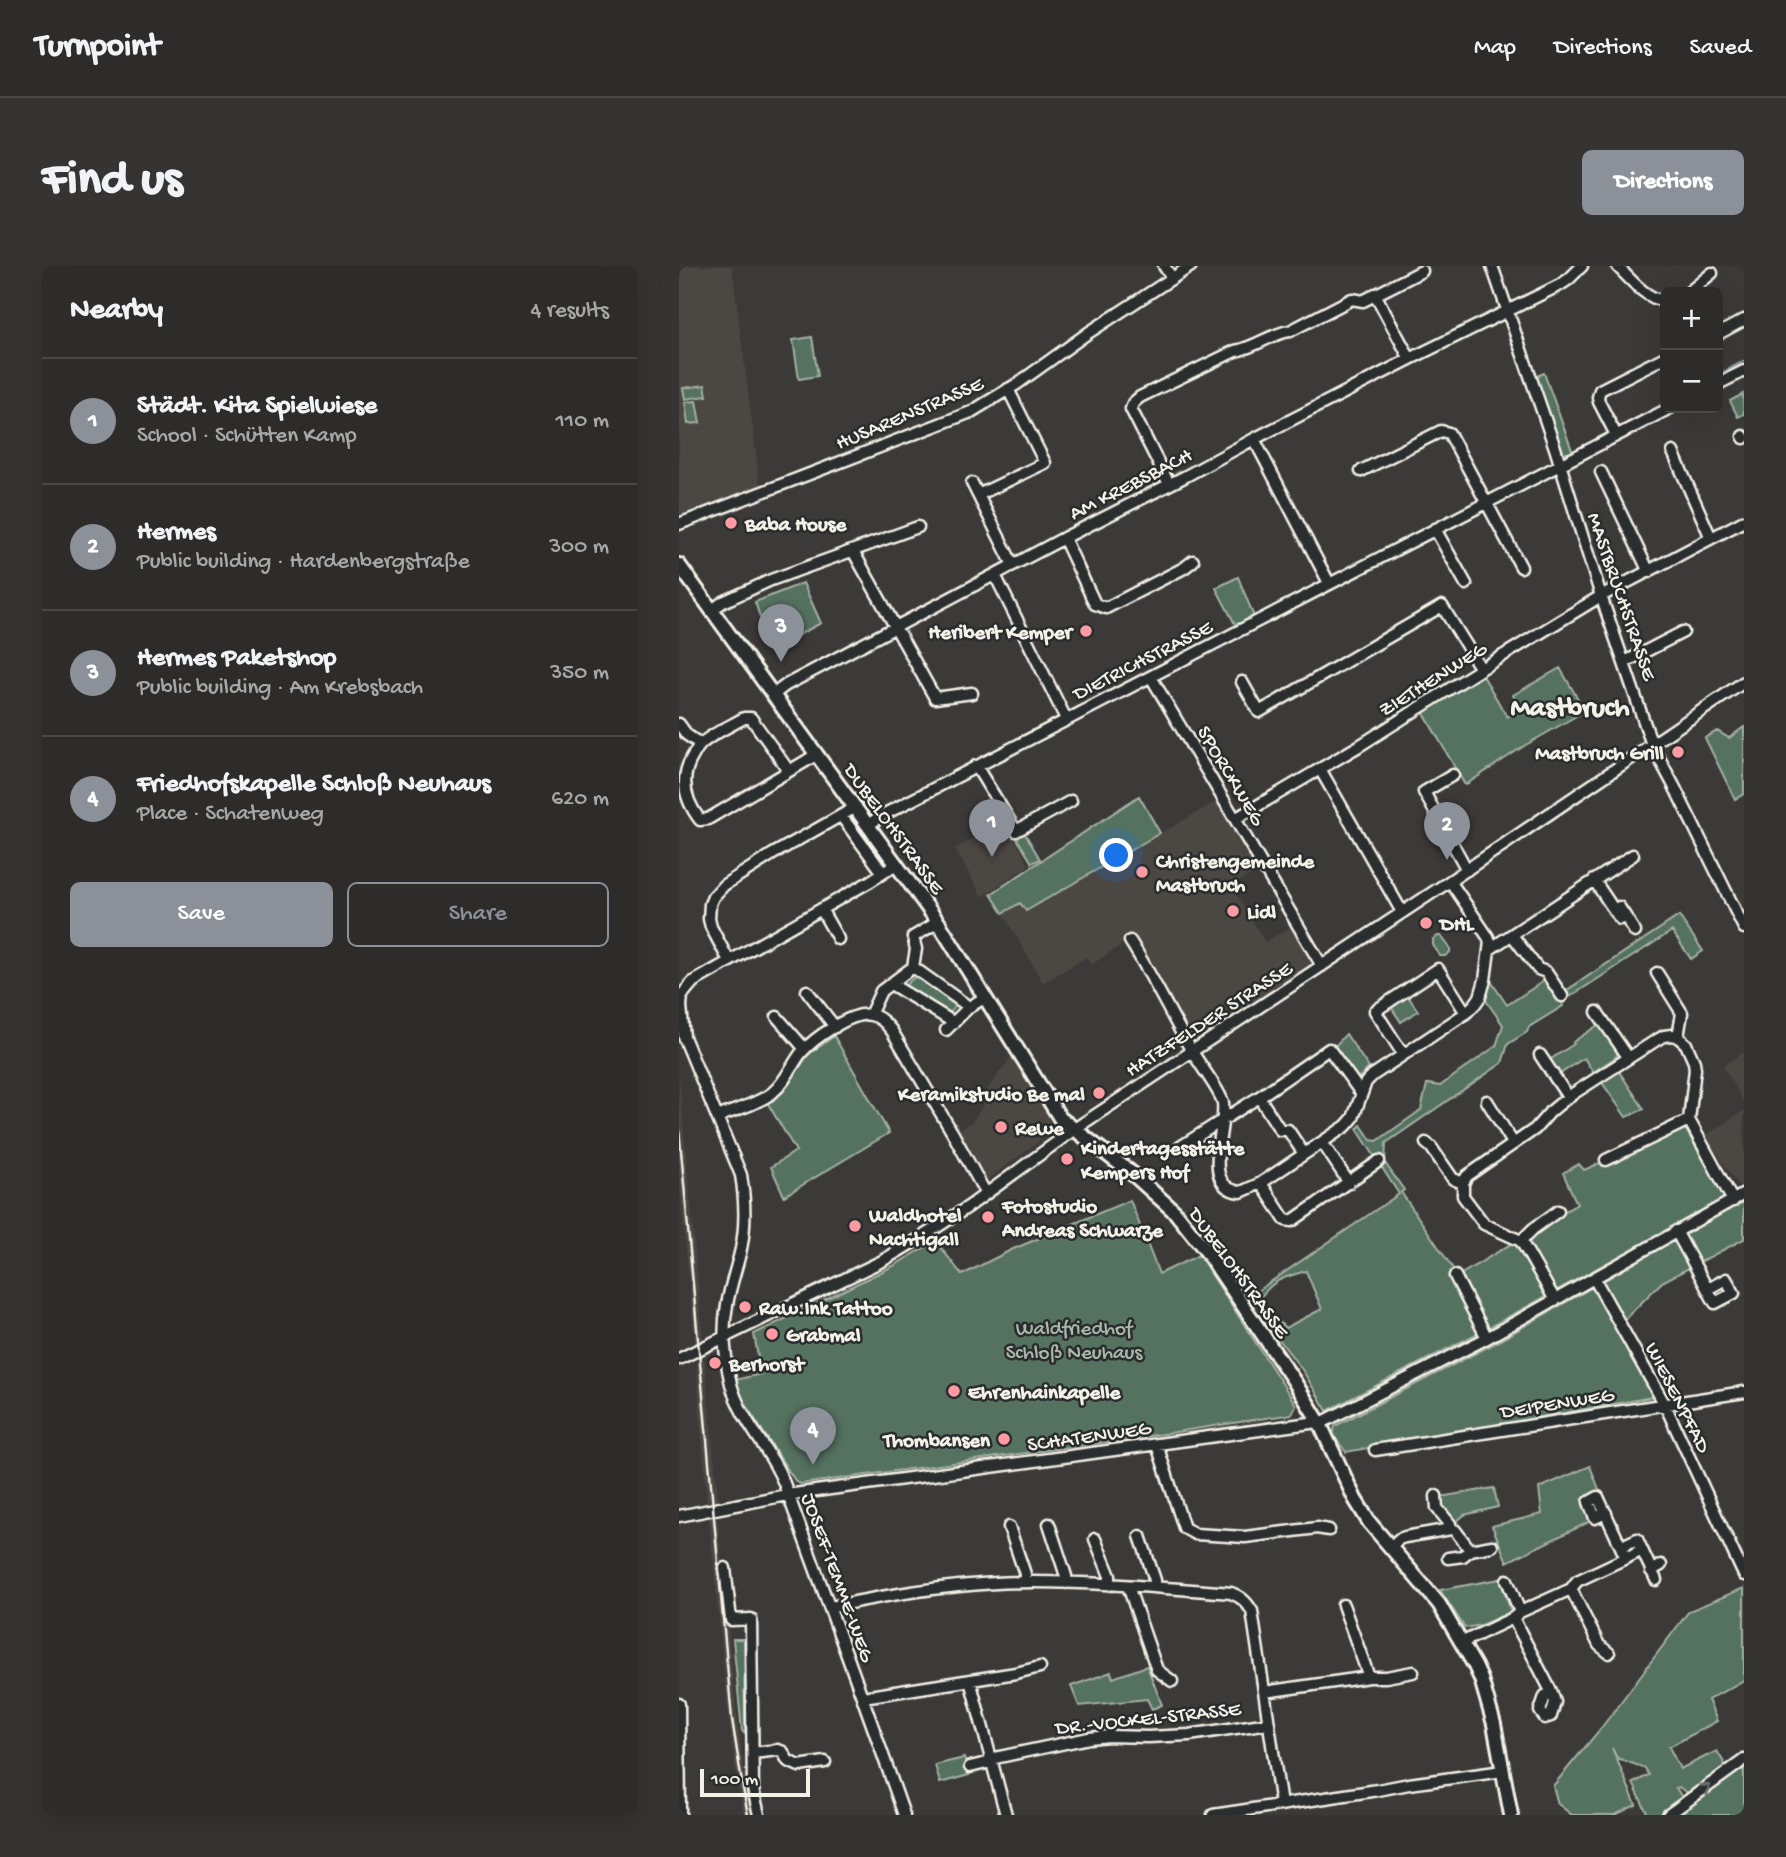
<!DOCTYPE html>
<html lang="en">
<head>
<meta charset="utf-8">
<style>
	:root { --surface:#2d2c2a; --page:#353432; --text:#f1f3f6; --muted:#a7a7a8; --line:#484847; --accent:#8c9099 }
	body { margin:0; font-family:"Gochi Hand",sans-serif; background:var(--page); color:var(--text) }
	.controls { position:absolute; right:21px; top:21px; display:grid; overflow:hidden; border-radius:10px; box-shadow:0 7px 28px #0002 }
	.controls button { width:63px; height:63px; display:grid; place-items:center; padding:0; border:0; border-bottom:2px solid var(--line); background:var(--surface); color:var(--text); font:35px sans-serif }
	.scale { position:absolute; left:21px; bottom:18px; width:110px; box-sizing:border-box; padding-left:7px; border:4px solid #f4f1e8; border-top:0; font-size:19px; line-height:24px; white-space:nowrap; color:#f4f1e8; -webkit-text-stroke:5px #2a2d2e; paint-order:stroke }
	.you { position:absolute; left:438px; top:590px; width:24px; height:24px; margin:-18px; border:5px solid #fff; border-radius:50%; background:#1a73e8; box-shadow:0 0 0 10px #1a73e833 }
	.badge { display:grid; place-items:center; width:46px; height:46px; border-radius:50%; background:var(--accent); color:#fff; font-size:23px; font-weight:700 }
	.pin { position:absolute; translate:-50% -58px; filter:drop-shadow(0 2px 4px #0008) }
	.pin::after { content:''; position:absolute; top:37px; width:24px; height:21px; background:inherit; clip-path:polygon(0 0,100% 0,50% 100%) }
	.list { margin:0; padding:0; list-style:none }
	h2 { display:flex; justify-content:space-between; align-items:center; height:91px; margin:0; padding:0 28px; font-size:30px }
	h2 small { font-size:23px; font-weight:400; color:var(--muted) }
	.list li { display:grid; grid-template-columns:46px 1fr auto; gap:21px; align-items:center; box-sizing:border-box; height:126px; padding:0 28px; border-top:2px solid var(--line) }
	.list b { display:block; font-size:26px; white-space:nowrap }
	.list p { margin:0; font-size:23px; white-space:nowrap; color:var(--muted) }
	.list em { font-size:23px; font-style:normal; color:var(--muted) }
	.actions { display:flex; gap:14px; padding:21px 28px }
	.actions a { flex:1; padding:16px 0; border:2px solid var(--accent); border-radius:10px; text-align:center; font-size:24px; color:var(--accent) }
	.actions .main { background:var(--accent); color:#fff }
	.map { position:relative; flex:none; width:1065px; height:1549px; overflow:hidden; border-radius:10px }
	header { display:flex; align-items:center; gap:42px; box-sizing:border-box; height:98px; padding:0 35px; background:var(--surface); border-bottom:2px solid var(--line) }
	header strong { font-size:33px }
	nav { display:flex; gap:38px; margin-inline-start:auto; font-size:24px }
	.intro { display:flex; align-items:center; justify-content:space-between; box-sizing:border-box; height:168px; padding:0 42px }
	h1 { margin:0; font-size:49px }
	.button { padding:18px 32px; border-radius:10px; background:var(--accent); color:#fff; font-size:24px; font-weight:700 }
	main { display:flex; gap:42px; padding:0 42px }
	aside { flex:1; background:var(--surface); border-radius:10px; box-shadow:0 7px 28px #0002 }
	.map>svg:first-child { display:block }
	.built { fill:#4c4642 }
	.green { fill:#557160; stroke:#a4b1a4; stroke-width:2 }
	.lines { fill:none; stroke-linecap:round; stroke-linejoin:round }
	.stream { stroke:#90a1a0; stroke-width:2.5 }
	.minor-casing { stroke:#f4f1e8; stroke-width:15 }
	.major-casing { stroke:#f4f1e8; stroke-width:18 }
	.minor { stroke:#2a2d2e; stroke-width:10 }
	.major { stroke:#2a2d2e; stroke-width:12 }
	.rail { stroke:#f4f1e8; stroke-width:2.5 }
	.oneway { stroke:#71726f }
	.poi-dot { fill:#ff9aa2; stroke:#2a2d2e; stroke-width:2.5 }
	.labels { text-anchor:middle; stroke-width:5; stroke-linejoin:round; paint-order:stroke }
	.street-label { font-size:21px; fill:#f4f1e8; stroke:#2a2d2e }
	.poi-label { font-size:21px; font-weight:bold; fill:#f4f1e8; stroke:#2a2d2e; text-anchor:start }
	.park-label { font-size:21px; fill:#acb7ab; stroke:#2a2d2e }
	.district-label { font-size:28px; font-weight:bold; fill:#f4f1e8; stroke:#2a2d2e }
</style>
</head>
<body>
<header>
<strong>Turnpoint</strong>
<nav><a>Map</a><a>Directions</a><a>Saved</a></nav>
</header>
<div class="intro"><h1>Find us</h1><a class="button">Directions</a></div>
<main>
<aside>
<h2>Nearby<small>4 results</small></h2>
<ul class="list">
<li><span class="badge">1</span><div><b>Städt. Kita Spielwiese</b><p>School · Schütten Kamp</p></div><em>110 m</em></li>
<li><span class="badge">2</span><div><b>Hermes</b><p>Public building · Hardenbergstraße</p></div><em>300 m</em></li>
<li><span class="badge">3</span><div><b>Hermes Paketshop</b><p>Public building · Am Krebsbach</p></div><em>350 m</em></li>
<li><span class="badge">4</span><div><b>Friedhofskapelle Schloß Neuhaus</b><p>Place · Schatenweg</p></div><em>620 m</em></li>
</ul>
<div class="actions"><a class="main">Save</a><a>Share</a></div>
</aside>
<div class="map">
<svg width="1065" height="1549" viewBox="0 0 1065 1549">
	<rect width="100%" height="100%" fill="#3c3a38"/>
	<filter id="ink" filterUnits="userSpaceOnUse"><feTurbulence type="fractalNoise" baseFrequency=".0143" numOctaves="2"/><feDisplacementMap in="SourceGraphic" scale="14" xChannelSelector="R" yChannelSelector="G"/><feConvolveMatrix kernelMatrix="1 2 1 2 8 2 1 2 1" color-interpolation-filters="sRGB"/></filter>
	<g filter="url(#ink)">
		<path class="built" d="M0,0H53L81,219L0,250Z
			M538,535L579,604L553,620L586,676L612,661L630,691L632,699L506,781L447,676L412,699L408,691L364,717L324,647L342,637L347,645Z
			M325,555L350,599L303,631L276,583Z
			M1065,786V836L1044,800Z
			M333,790L373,857L370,868L308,914L278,865L293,856L305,838L300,834Z
			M0,810L24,1072L16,1076L0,909Z
			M1065,844V917L1060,920L1034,882L1028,879L1023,872Z
			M25,1092L39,1229L41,1235L28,1237L17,1096Z
			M38,1250L58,1452L67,1519L74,1549H65L59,1521L50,1454L30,1252Z"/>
		<path class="green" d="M133,71L139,110L120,113L114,74Z
			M865,107L894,187H882L855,111Z
			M26,119L28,130L6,133L4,122Z
			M1064,128L1065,148L1059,151L1051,135Z
			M17,135L21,157L9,158L6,136Z
			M559,311L575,351L572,352L571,351L569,352V354L557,360L537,322Z
			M124,317L142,357L99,380L83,357L76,336Z
			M881,402L906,445L845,480L786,519L743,444L803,408L828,451L842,443L834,429Z
			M1065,461V528L1056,533L1026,472L1038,465L1050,472Z
			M460,530L481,567L347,645L341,637L324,647L312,628Z
			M345,566L361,593L353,597L337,571Z
			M1000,650L1024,685L1012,693L993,665L883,736L884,740L850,761L848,766L829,778L823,797L707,877L706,897L725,924L722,926L779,1010L898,938L884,907L900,898L905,904L1005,861L1047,932L807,1063L648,1145L624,1105L583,1051L593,1048L606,1062L643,1043L627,1005C597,1013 593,1016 574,1040L568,1032L720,928L678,863L682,859L692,874L698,875L742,844L748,818L761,820L817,780L824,759L806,733L811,714L828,739L868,713L879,730Z
			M759,670H762L771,682V686L766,690H761L754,679V673Z
			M238,709L278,737L268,751L223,722Z
			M729,730L739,745L722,756L712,741Z
			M919,759H922L939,785L937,791L914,806L905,792L878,810L870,797L872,793L895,778L894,776Z
			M667,768L690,802L678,813L656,780Z
			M155,770L210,867L105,930L92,901L117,885L88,836L104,826L129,789Z
			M939,804L965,843L947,851L922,815Z
			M451,934L480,1008L520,989L617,1139L613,1148L484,1168L122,1218L117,1216L62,1132L56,1114L82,1108L75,1068L214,1000L257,975L283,1009L332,984Z
			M1065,934V973L983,1016L939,1060L979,1130L667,1186L654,1169L656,1160L816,1077Z
			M911,1200L921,1226L904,1234L912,1255L828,1296L813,1260L863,1248L860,1222Z
			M815,1222L819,1241L785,1249L776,1257L761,1238L760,1231Z
			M821,1313L832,1346L802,1359L786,1362L761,1324Z
			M1065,1322V1414L1029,1434L1038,1455L990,1481L1001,1503L1038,1485L1047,1500L1008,1527L1000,1521L997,1522L1004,1533L981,1549H969L954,1517L970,1509L966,1502L938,1492L933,1482L957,1539L936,1549H893L879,1538L874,1520L923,1461L1010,1345Z
			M54,1373H65L66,1468L63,1465Z
			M468,1400L483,1439L473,1443L468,1433L400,1440L392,1420L432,1406L434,1412Z
			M285,1492L290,1509L261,1517L256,1499Z
			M1065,1499V1549H995Z"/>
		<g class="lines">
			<path class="stream" d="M1039,109L1065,95
				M982,138L986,136"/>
			<g class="minor-casing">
				<path id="minor" d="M485,0L493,12
					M813,0L876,182L922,330L973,479L995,520L1065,662
					M939,1C952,14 967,33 986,35
					M1010,26L1033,7
					M696,28L731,93
					M1039,68L1065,54
					M1039,118L1065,105
					M937,169L920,136L919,131L921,124L986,91
					M1064,170L1065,172
					M575,173L650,317
					M994,186L1032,272
					M682,205L762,165L770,167L842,301
					M922,206L970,306
					M293,217L334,299
					M490,218L452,143L454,137L461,131L556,85C576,82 595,66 611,65L673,33L684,35L743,5
					M299,229L366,197L329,123
					M0,258L292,146L338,118L409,67L512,0
					M756,263L787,318
					M385,272L416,338L427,342L505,302L514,295
					M174,285L256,432L293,427
					M316,309L387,453
					M33,344L44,336L92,314L239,261
					M946,396L1004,366
					M472,411L643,700
					M563,416L580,446L763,340L802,403
					M95,428L107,419L385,272L507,210L575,173L731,93L881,19L890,13L903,0
					M0,458L8,469L21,478
					M297,500L337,565L392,535
					M641,503L723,646
					M110,505L72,452H65C53,459 31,469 22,478C19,481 17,484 15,488C0,511 5,533 21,554L29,553L127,495L138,488
					M774,509L745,526L788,604
					M163,551L204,607
					M556,553L680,480L802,403L922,330L1065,255
					M190,559L200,551L991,142
					M218,598L190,616L14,716L3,729L2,740L5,771L62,909C66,933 67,959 62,983C58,1001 51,1020 48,1039C43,1064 46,1093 52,1118C62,1156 93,1184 106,1220C146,1330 187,1439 225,1549
					M915,614L941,653L946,650L940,641L935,645
					M142,643L159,673
					M946,650L956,666
					M833,669L859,703L867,706L883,730
					M451,675C474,711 492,750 514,787C521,799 542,826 544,837C548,861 520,922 562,926L582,917L667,860L674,852L687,816L694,809L787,747L796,738L801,731L806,714L811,676L809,671L771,615
					M811,683L954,589
					M50,695L32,661L30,653L31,638L34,631L45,619L94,588L177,541
					M234,701L290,741
					M978,707L1003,747L999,771
					M212,718L274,756
					M128,725L156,761
					M918,746L949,791
					M191,749L202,725L234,701L237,683L234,671L259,656
					M98,751L126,783
					M267,764L290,741L307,731
					M724,788L696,745L759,703L787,747
					M861,789L889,831
					M580,831L601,864H609L625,888
					M808,835L834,877
					M38,851C56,844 78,838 93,827C106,817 112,800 122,787C134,773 173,745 192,749C202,751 207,758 213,765L273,866L307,928
					M643,876L670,917
					M747,877L752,881L774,913L784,917
					M501,881L580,831L650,783L682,827
					M927,894L1010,854
					M582,917L606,954L613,955L700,895
					M997,965L1036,1037L1055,1027L1047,1013L1029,1023
					M842,975L854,963L879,945
					M776,1010L808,1072
					M915,1012L986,1139L1065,1309
					M876,1034L842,975L805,958L784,930V917L788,910L856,863L871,846L889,831L976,775L985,770L993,769L999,771L1007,778L1015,796L1016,803L1010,854L1054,935
					M0,1093L203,995L238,974L289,941L400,860L771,615L1065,416
					M478,1179L505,1262L516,1268L566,1271L638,1262L650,1264
					M696,1184L1065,1126
					M757,1230L758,1242L771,1258L772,1263
					M927,1247L916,1252L910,1236L919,1231L947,1292L963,1284L977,1314
					M0,1250L108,1229L646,1155L808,1072L1065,928
					M370,1258L387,1310V1317
					M330,1261L346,1308V1316
					M461,1270L476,1314V1321
					M416,1273L431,1310V1319
					M943,1280L958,1273L963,1284
					M711,1282L720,1273L726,1271L772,1263L776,1264L791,1284
					M769,1292L784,1290L791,1284L813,1280
					M46,1302L52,1354L72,1353L74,1523L80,1549
					M972,1305L982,1299
					M828,1314L841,1346
					M449,1320L478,1404L493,1415
					M892,1323L920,1379L930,1387
					M664,1339L690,1411
					M152,1341C216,1327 287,1316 354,1316C420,1316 486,1322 552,1327C562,1331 567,1335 573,1345L602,1539
					M834,1352L872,1425L876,1436L872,1450L866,1452L861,1445L866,1430L872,1427
					M784,1376L834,1352L841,1346L892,1323L898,1315L947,1292
					M291,1414L327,1549
					M585,1426L690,1411H707L734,1406
					M184,1431L337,1407L361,1401
					M0,1438L1,1549
					M74,1487L99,1484L104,1486L109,1495L120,1500L146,1496
					M311,1493L410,1472L430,1470L469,1471L510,1469L590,1457
					M291,1501L312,1496
					M534,1549L699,1524L730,1518L824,1505
					M989,1549L1065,1494"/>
			</g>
			<g class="major-casing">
				<path id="major" d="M0,299L259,656L381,852L455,909L496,946L527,985L615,1115L640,1156L676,1233L690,1256L760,1338L796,1400L802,1413L815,1458L832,1549"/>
			</g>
			<use href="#minor" class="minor"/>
			<use href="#major" class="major"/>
			<path class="rail" d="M0,862L53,1453L63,1517L69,1549"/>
		</g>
		<defs><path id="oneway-chevron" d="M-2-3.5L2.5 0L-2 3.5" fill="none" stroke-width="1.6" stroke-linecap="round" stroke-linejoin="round" transform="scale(1.75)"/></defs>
		<use class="oneway" href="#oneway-chevron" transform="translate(1027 1522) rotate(-36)"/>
	</g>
	<g class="poi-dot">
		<circle cx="52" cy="257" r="7"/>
		<circle cx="407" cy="365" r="7"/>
		<circle cx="999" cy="486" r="7"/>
		<circle cx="463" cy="606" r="7"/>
		<circle cx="554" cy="645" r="7"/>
		<circle cx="747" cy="657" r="7"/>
		<circle cx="420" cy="827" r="7"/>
		<circle cx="322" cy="861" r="7"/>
		<circle cx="388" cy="893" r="7"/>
		<circle cx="309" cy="951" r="7"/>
		<circle cx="176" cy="960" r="7"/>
		<circle cx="66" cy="1041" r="7"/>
		<circle cx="93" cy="1068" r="7"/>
		<circle cx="36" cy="1097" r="7"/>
		<circle cx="275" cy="1125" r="7"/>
		<circle cx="325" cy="1173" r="7"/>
	</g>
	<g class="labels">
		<g class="street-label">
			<text transform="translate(230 146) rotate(-23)" y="7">HUSARENSTRASSE</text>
			<text transform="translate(451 217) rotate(-27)" y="7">AM KREBSBACH</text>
			<text transform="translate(944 330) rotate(71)" y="7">MASTBRUCHSTRASSE</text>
			<text transform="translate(463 393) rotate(-27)" y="7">DIETRICHSTRASSE</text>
			<text transform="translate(753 412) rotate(-32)" y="7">ZIETHENWEG</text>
			<text transform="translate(553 509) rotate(59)" y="7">SPORCKWEG</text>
			<text transform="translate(216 562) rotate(54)" y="7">DUBELOHSTRASSE</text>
			<text transform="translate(529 752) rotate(-33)" y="7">HATZFELDER STRASSE</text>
			<text transform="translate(561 1006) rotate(54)" y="7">DUBELOHSTRASSE</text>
			<text transform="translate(1000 1131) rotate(63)" y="7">WIESENPFAD</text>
			<text transform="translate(878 1136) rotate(-9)" y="7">DEIPENWEG</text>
			<text transform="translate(410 1169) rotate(-8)" y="7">SCHATENWEG</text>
			<text transform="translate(160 1311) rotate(70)" y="7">JOSEF-TEMME-WEG</text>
			<text transform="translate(469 1451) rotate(-6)" y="7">DR.-VOCKEL-STRASSE</text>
		</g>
		<g class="poi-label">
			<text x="66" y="264">Baba House</text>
			<text x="393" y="372" text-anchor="end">Heribert Kemper</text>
			<text x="985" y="493" text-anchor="end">Mastbruch Grill</text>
			<text x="477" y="601">Christengemeinde<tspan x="477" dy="24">Mastbruch</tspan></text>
			<text x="568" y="652">Lidl</text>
			<text x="761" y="664">DHL</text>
			<text x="406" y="834" text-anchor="end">Keramikstudio Be mal</text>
			<text x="336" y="868">Rewe</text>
			<text x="402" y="888">Kindertagesstätte<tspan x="402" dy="24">Kempers Hof</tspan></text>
			<text x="323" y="946">Fotostudio<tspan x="323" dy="24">Andreas Schwarze</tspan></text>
			<text x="190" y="955">Waldhotel<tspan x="190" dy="24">Nachtigall</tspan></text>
			<text x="80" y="1048">Raw.Ink Tattoo</text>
			<text x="107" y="1075">Grabmal</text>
			<text x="50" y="1104">Berhorst</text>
			<text x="289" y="1132">Ehrenhainkapelle</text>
			<text x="311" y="1180" text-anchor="end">Thombansen</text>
		</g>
		<g class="park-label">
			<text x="395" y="1068">Waldfriedhof<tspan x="395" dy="24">Schloß Neuhaus</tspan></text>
		</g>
		<g class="district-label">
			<text x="891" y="449">Mastbruch</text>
		</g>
	</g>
</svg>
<div class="controls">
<button>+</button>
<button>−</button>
</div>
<div class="scale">100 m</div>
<div class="you"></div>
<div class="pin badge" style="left:313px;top:591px">1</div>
<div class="pin badge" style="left:768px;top:594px">2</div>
<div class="pin badge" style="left:102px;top:396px">3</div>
<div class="pin badge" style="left:134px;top:1199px">4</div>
</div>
</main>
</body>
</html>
